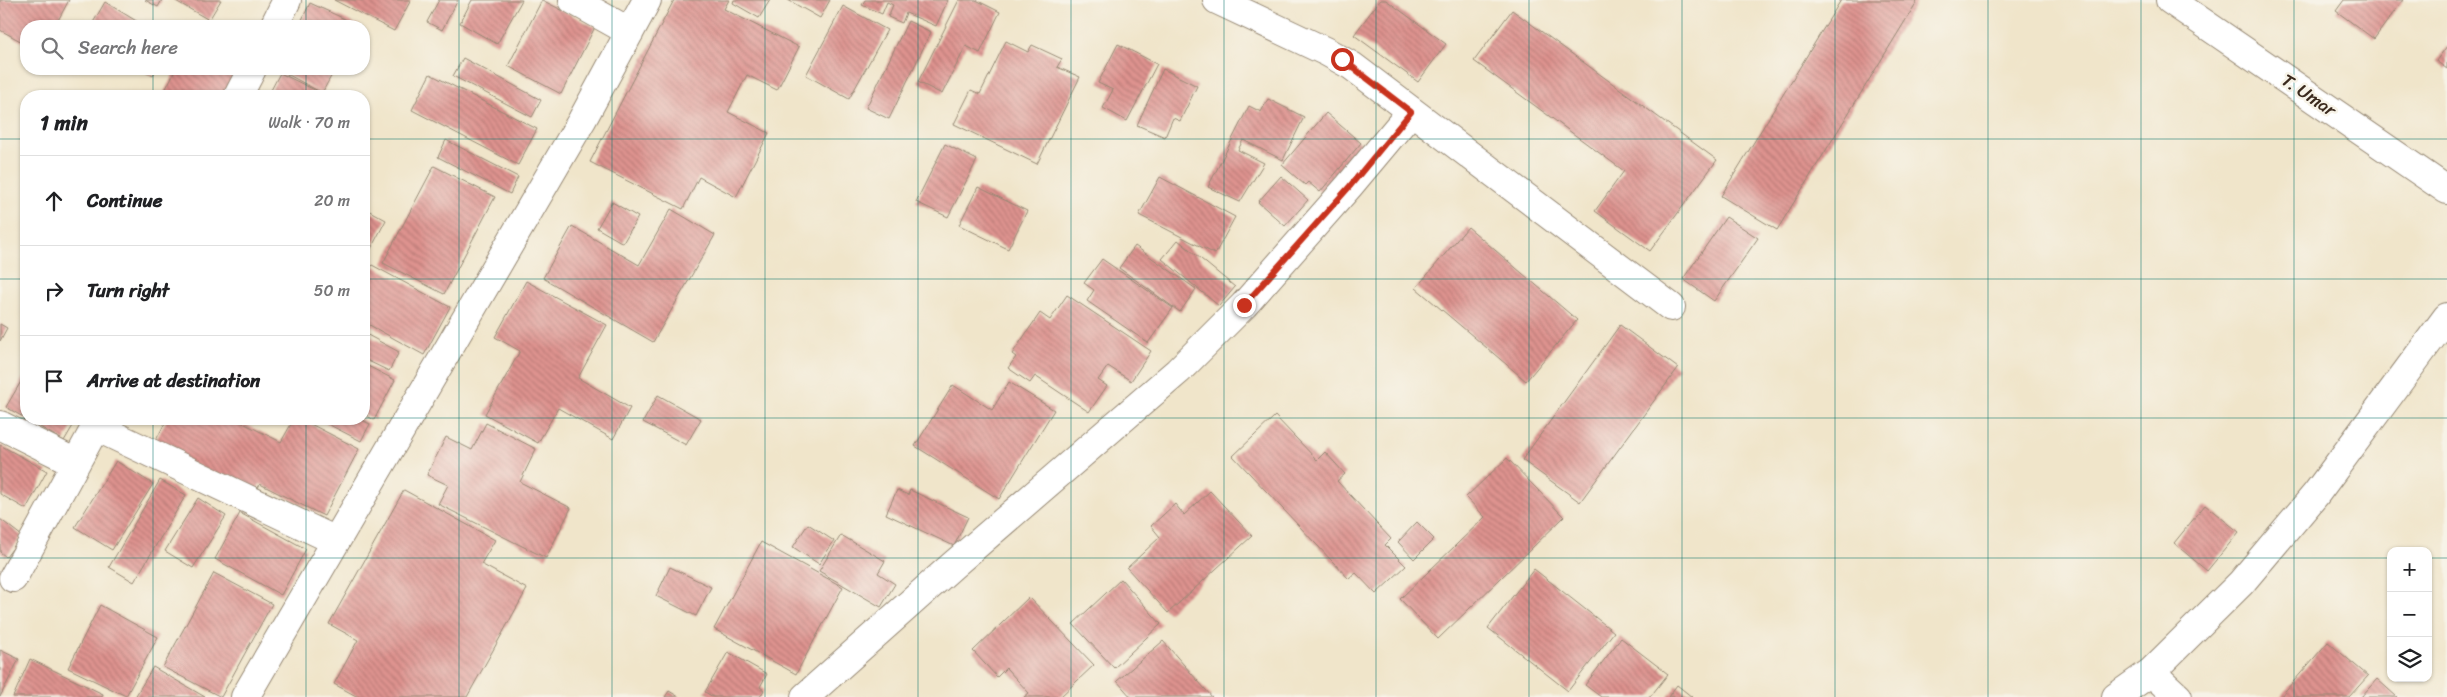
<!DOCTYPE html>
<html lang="en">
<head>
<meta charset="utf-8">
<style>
	:root { --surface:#fff; --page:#f6f6f6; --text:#202124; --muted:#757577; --line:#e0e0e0 }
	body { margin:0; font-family:Sriracha,sans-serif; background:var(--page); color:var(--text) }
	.controls { position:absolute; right:15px; bottom:15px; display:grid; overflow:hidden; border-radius:10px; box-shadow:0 1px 4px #0004 }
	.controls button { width:45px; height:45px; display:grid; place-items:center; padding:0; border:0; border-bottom:1px solid var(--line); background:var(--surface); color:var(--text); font:25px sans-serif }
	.stop { position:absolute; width:15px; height:15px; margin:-11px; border:4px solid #c8321e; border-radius:50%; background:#fff }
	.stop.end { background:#c8321e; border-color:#fff; box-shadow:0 1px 5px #0008 }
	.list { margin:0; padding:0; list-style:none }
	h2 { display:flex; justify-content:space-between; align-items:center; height:65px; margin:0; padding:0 20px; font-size:21px }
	h2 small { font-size:16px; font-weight:400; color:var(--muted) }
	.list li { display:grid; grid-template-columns:32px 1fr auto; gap:15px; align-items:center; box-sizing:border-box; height:90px; padding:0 20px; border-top:1px solid var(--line) }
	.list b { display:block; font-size:19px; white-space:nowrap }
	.list em { font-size:16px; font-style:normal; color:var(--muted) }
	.icon { flex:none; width:28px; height:28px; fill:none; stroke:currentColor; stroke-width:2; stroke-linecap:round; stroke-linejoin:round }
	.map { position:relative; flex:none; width:2447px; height:697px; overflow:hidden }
	.search { position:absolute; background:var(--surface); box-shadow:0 1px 4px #0004; left:20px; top:20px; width:350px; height:55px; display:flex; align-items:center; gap:12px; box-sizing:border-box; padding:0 18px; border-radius:20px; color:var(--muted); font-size:19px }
	.panel { position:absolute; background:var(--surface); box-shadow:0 1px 4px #0004; left:20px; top:90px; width:350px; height:335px; border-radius:20px }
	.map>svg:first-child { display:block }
	.building { fill:url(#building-back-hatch) }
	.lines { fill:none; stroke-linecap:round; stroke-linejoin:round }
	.street-casing { stroke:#968874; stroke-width:30 }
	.street { stroke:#fff; stroke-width:28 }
	.route { stroke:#c8321e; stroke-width:6 }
	.grid { fill:none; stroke:#0f766e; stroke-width:1; stroke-opacity:0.55 }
	.labels { text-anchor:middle; stroke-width:5; stroke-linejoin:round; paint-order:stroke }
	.street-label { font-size:18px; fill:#3b2a1e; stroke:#f7f3e8 }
</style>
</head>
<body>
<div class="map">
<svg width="2447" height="697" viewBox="0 0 2447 697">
	<defs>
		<pattern id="building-back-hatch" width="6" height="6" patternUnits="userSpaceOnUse" patternTransform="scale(1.25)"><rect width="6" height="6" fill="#de938f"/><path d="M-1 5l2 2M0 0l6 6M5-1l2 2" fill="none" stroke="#b57874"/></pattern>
	</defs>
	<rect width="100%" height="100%" fill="#f7f3e8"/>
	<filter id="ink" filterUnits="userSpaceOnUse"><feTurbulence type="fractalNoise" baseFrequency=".02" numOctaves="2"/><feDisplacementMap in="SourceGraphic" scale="10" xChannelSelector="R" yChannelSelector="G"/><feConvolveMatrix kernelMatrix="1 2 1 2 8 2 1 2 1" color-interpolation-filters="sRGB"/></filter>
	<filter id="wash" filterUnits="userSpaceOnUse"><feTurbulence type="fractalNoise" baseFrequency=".0096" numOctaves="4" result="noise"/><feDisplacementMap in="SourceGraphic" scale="20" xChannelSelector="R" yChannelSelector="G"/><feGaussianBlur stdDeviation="1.12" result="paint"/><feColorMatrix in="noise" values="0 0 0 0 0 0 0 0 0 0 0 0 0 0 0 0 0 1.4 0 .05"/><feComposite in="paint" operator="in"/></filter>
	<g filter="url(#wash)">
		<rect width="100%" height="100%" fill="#f0e5ca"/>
		<g id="blocks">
			<path class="building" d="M0,0H69L55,26H26V44L0,30Z
				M145,0H162L158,7Z
				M174,0H221L209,20Z
				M334,0H411L394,31Z
				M439,0H458L442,30L427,22Z
				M472,0H522L497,44L460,23Z
				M542,0L595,27L561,94L508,66Z
				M674,0H729L724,9L799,47L777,90L747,75L728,112L769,133L736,197L699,177L683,209L590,162Z
				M734,0H770L759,18L733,3Z
				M788,0H830L820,18Z
				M865,0H948L936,26L906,13L902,23L888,17L893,5L887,2L882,14L862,5Z
				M959,0H976L1000,12L980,53L966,46L942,94L918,82Z
				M1380,0H1386L1446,44L1418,82L1354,35Z
				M1841,0H1918L1777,230L1721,196Z
				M2344,0H2403L2374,39L2336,11Z
				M105,2L138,22L135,26H91Z
				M310,3L360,26H299Z
				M843,6L887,30L849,99L806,75Z
				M1512,10L1717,160L1650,251L1595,211L1624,171L1474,61Z
				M908,21L931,32L889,119L866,108Z
				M1006,41L1028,52L1032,45L1062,59L1057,67L1080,77L1037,164L954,124L971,90L980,94Z
				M1118,44L1157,64L1127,121L1103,108L1113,90L1098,83Z
				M2447,46V69L2436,61Z
				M463,58L541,100L532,117L453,76Z
				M139,69H156L153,76Z
				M176,69H237L224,96H162Z
				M290,69H335L322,93L287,74Z
				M1163,69L1197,86L1180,121L1173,118L1165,137L1137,125Z
				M280,73L323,94L325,96H268Z
				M430,74L537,129L518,165L412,110Z
				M1268,99L1304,117L1283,160L1243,140L1238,150L1264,163L1240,202L1208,187L1249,106L1261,112Z
				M1326,113L1361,143L1320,192L1308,182L1305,185L1282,165Z
				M446,140L518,177L510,194L438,157Z
				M945,144L977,160L948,217L916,202Z
				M434,166L495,197L444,294L383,263Z
				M1281,176L1308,200L1285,226L1258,202Z
				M1160,177L1235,217L1215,254L1139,215Z
				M978,187L1027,211L1008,249L959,225Z
				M612,202L638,217L623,243L597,228Z
				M364,208L386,220L364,262Z
				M671,209L715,235L653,342L543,278L572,226L639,265Z
				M1726,217L1758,238L1714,301L1683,279Z
				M1468,227L1577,320L1526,381L1416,288Z
				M1178,240L1235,287L1219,306L1162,259Z
				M1135,246L1196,289L1180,312L1119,268Z
				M1102,259L1173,308L1148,343L1087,301L1094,290L1084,283Z
				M372,265L450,307L424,355L364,322V280Z
				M526,281L607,325L578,378L630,408L613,439L558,408L538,443L485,414L520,351L495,337Z
				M1067,295L1151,351L1131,381L1108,366L1098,380L1107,386L1089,412L1035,376L1030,383L1008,368L1016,357L1012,354L1040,313L1050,320Z
				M0,324L7,328L0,341Z
				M1620,325L1678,368L1580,502L1522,460Z
				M364,333L399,352L389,371L364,359Z
				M364,364L395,380L374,420L364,414Z
				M26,373V419H77L64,441L6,407Z
				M1009,382L1054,410L999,499L915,446L953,385L992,410Z
				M658,395L701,419L686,445L643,422Z
				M1275,416L1317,460L1325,452L1345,474L1337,481L1391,539L1385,545L1406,566L1376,594L1356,573L1349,579L1233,456Z
				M167,419H235L281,442L294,419H301L359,449L324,516L260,484L254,496L153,446Z
				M318,419H360L370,424L361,441Z
				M486,423L536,449L520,482L571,508L546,558L438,504L448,485L427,475L446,437L472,450Z
				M0,445L47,471L26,509L0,494Z
				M1507,458L1564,517L1438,639L1400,599L1485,517L1466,497Z
				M116,461L153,484L112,550L75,527Z
				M160,480L186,495L134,582L109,567Z
				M404,490L495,540L481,564L527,589L467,697H358L334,684L358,640L329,624Z
				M897,490L908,495L910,490L968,517L954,546L886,514Z
				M1210,491L1252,536L1168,613L1127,568L1160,537L1151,526L1175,504L1184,515Z
				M198,498L226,516L193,568L165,551Z
				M2205,505L2239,532L2207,571L2174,543Z
				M240,513L306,549L281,595L215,559Z
				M0,519L22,536L6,557L0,552Z
				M1417,522L1434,539L1414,559L1398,542Z
				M808,524L834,541L819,564L793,547Z
				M841,535L885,561L878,573L895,584L881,607L819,571Z
				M761,542L843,587L796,674L714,629Z
				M670,567L711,587L696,616L656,596Z
				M1534,569L1614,632L1568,691L1488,628Z
				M214,573L272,604L221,697L163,667Z
				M1121,579L1161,624L1114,668L1073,624Z
				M1029,597L1094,665L1060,697H1024L1029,693L1006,668L997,677L973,651Z
				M100,605L158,637L126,696L68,668Z
				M1621,638L1668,674L1650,697H1601L1585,685Z
				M1163,641L1212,697H1131L1117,681Z
				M2328,642L2368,676L2349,697H2280Z
				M0,650L19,659L0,697Z
				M728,652L767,674L760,687L764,690L760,697H713L705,692Z
				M30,659L103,694L102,697H13Z
				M153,667L205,697H135Z
				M2377,679L2397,697H2361Z
				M1677,685L1692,697H1668Z
				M669,691L679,697H665Z"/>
		</g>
	</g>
	<g filter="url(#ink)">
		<use href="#blocks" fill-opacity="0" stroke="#968874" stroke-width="1"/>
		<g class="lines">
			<g class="street-casing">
				<path id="street" d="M573,0L630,32
					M1217,0L1327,52L1352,66L1671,307
					M2170,0L2447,190
					M274,26L287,0
					M238,96L252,69
					M0,425L76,463
					M96,427L336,541
					M13,578L100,419
					M2151,672L2178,697
					M245,697L582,120L647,0
					M805,697L952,566L1178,371L1244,305L1349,186L1411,112
					M2116,697L2151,672L2241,583L2316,494L2447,317"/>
			</g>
			<use href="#street" class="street"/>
		</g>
	</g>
	<g class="lines" filter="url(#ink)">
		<path class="route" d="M1244,305L1350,186L1411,112L1342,59"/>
	</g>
	<path class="grid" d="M153,0V26M306,0V26M459,0V697M612,0V697M765,0V697M918,0V697M1071,0V697M1224,0V697M1376,0V697M1529,0V697M1682,0V697M1835,0V697M1988,0V697M2141,0V697M2294,0V697M153,69V96M306,69V96M0,139H26M364,139H2447M0,279H26M364,279H2447M0,418H26M364,418H2447M153,419V697M306,419V697M0,558H2391M2428,558H2447"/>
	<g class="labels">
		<g class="street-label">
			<text transform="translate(2309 95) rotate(34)" y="6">T. Umar</text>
		</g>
	</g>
</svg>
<div class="controls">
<button>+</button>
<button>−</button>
<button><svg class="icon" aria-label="layers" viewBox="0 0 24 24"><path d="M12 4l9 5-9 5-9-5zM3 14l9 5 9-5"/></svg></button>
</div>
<div class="stop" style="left:1342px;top:59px"></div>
<div class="stop end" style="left:1244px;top:305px"></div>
<div class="search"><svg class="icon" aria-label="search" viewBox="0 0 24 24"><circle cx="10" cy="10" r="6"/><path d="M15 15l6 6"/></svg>Search here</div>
<section class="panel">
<h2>1 min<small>Walk · 70 m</small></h2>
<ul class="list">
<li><svg class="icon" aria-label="ahead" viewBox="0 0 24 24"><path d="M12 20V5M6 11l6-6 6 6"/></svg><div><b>Continue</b></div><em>20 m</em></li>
<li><svg class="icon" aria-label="right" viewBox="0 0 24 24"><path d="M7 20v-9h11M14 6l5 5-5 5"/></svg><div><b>Turn right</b></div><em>50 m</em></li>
<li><svg class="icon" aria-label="arrive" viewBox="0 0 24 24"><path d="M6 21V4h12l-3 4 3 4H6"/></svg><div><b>Arrive at destination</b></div></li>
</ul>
</section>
</div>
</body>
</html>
